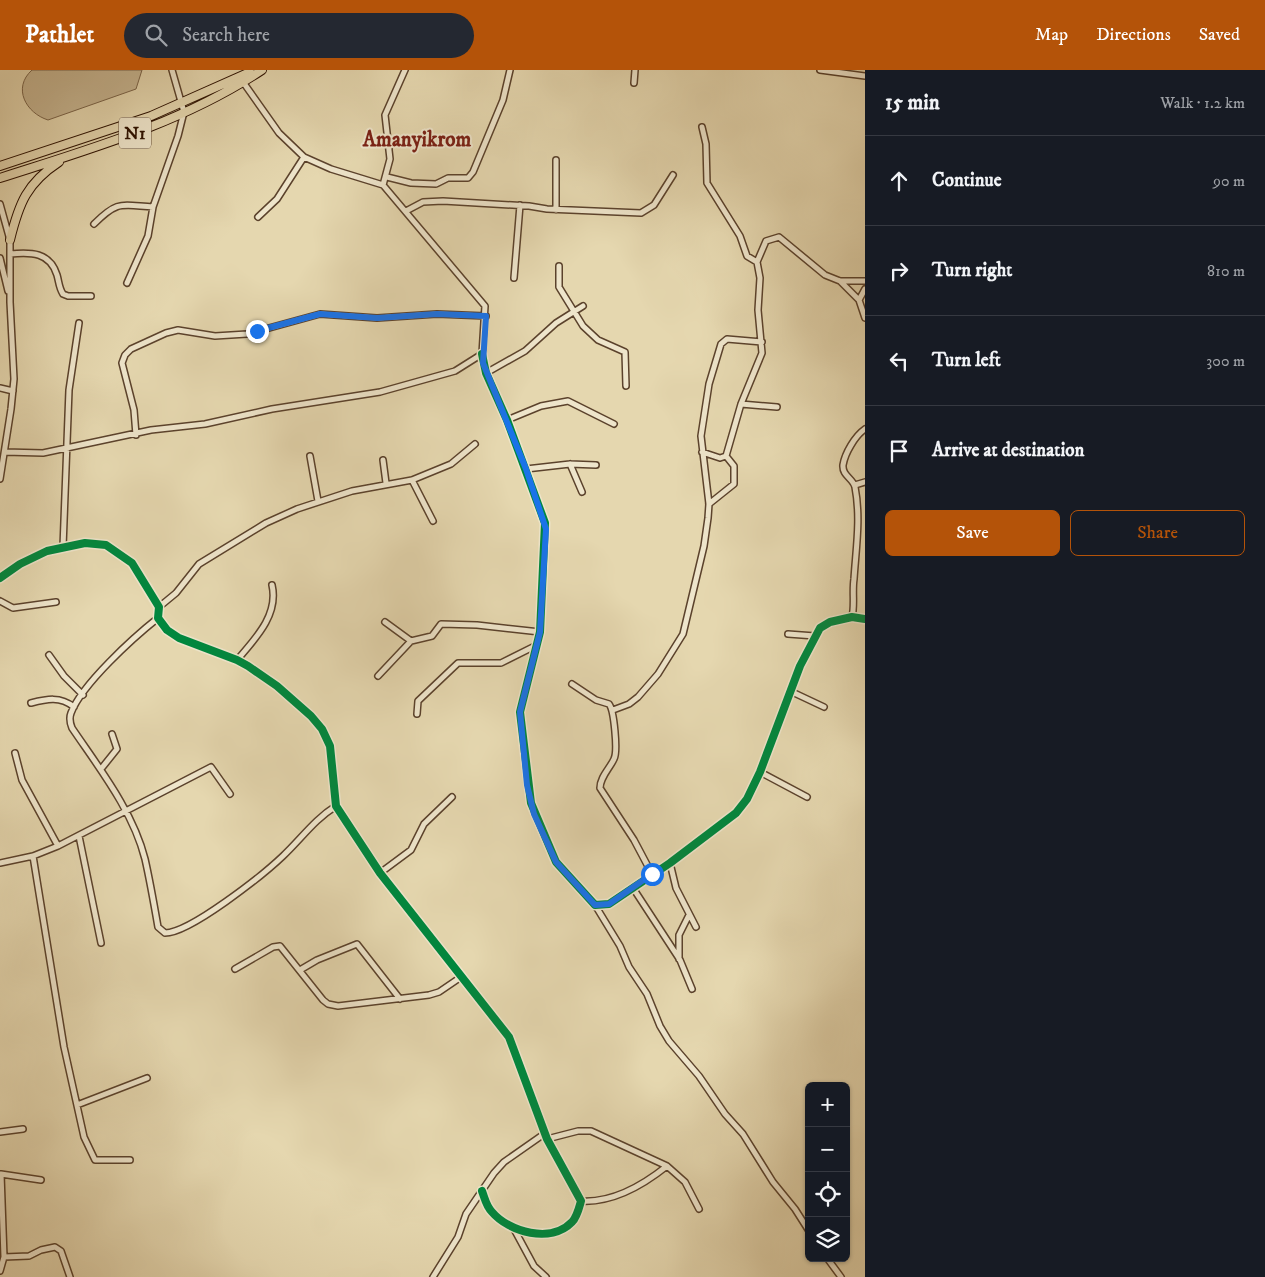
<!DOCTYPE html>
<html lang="en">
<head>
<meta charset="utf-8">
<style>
	:root { --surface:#171b24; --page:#242831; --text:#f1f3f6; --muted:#9ea1a6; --line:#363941; --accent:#b45309 }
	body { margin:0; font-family:"IM FELL DW Pica",serif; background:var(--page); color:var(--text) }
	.controls { position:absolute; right:15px; bottom:15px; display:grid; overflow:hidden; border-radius:8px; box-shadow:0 1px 4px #0004 }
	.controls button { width:45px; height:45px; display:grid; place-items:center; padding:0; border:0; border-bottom:1px solid var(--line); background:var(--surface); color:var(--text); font:25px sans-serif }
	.stop { position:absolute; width:15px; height:15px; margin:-11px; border:4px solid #1a73e8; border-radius:50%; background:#fff }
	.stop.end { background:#1a73e8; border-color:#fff; box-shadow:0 1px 5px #0008 }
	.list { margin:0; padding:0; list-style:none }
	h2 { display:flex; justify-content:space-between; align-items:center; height:65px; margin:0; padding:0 20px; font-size:21px }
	h2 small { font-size:16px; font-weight:400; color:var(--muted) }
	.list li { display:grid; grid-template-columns:32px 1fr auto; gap:15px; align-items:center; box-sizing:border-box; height:90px; padding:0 20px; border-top:1px solid var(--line) }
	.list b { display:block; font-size:19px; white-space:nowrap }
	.list em { font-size:16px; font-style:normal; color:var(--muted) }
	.actions { display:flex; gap:10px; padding:15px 20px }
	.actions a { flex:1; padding:11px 0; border:1px solid var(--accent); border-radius:8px; text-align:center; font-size:18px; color:var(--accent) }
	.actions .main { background:var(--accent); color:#fff }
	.icon { flex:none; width:28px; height:28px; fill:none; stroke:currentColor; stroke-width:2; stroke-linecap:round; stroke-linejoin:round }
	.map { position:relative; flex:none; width:865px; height:1207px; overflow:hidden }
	header { display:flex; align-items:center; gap:30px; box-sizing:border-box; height:70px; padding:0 25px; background:var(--accent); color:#fff }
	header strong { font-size:24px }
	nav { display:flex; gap:28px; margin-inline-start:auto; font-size:18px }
	.search { width:350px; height:45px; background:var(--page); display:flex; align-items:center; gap:12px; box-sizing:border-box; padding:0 18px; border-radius:28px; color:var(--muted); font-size:19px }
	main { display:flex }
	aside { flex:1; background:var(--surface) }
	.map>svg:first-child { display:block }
	.green { fill:#c6b591; stroke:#7a6348 }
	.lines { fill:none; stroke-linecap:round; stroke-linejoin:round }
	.minor-casing { stroke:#5b422c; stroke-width:8 }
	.highway-casing { stroke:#2d1100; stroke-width:10 }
	.minor { stroke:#eee5cb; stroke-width:5 }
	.highway { stroke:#e5d7af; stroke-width:8 }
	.cycleway-casing { stroke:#eee5cb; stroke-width:11 }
	.cycleway { stroke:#00873e; stroke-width:8 }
	.route { stroke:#1a73e8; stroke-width:6 }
	.labels { text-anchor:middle; stroke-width:4; stroke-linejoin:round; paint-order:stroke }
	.shield { fill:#eee5cb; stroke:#67513d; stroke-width:1 }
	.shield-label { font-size:18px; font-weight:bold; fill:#2d1100 }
	.quarter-label { font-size:21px; font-weight:bold; fill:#7a1f14; stroke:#eee5cb }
</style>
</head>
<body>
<header>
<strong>Pathlet</strong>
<div class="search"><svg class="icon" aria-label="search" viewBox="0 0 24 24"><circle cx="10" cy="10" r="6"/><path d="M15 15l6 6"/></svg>Search here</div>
<nav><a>Map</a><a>Directions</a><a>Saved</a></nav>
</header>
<main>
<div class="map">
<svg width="865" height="1207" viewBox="0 0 865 1207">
	<rect width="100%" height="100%" fill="#e5d7af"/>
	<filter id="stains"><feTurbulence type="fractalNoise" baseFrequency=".004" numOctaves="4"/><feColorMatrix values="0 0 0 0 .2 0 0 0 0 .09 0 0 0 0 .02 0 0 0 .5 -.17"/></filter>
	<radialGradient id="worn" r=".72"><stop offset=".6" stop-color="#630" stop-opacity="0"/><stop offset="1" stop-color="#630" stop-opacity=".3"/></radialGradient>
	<path class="green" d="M32,0H142L136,19L48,50C26,43 12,18 32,0Z"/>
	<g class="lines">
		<g class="minor-casing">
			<path id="minor" d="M820,0L865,6
				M634,13L635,0
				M702,57L706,74L707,113L740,166L747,186L757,192
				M387,107L411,113L436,114L448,108H468L473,102L503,30L510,0
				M383,115L390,89L385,45L405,0
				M0,134L10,170V232L14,309L11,339L0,409
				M556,140V90
				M406,141L423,132L443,131L529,136L547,139L641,143L654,135L673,105
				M258,147L277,129L304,87
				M94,154C118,130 121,135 153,137L178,66L184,42L172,0
				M10,184C31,182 50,182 57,205C59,212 59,218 63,224L68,226H91
				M0,188L8,221
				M559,196V217L583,256L598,270L625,282L626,316
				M514,208L520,135
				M840,211L859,230L865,248
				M127,213L148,166L153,137
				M859,230L865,219
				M482,284L486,303L507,350L545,453L540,562L520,642L531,733L556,792L595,835L609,834L670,793L736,743L747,729L760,702L800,596L820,558L830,552L852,547L865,549
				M486,303L525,281L556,253L583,236
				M0,318L13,321
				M741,334L777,337
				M507,350L541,336L568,331L614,354
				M136,365L134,340L122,293L125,285L131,279L166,263L178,260L215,266L247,264L320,244L377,248L437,244L486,246
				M5,382L43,383L151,360L205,354L272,339L380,322L455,301L482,284L485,236L383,115L331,99L304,87L279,63L243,12
				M702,382L720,388L726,386L741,334L762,283L758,240L760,208L757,192L766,171L779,167L825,205L840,211H865
				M310,386L318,431
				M383,390L386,413
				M570,394L582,422
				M526,399L570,394L596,395
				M412,410L433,451
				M855,415L865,412
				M709,434L734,414V396L726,386
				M63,477L69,320L79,253
				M0,508L20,494L47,481L85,473L106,475L132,493L159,537L158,548L167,560L179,568L237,590L248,596L277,616L311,646L322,659L330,676L336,736L380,803L509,967L547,1069L581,1131C579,1138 577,1147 572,1152C551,1174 509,1162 492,1142C486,1136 485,1129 482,1121
				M0,531L13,538L56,532
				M159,537L176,523L199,494L266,453L297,439L352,421L412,410L451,394L475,374
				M852,547C855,535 852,522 854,509C856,478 861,448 855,417C853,408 842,406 843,395C845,383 855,366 865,359
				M158,548C134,567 82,614 71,643C69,648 70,653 72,658C99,698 133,741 145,789C150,811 154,834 158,857L165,863C190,863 263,805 283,786C301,769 315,749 336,736
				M385,552L411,571
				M788,564L815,566
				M49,585L64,606L83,625
				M237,590C255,569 279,545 272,515
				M378,606L411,571L432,566L441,554L477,555L540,562
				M572,614L596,630L609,634C614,640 618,681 614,689C610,698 600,707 600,718L634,770L652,804
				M790,621L824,637
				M31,633C47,629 60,626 74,637
				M613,640L629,634L638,627L658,604L683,564L704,476L708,448L709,434L701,366L709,314L721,274L727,269L762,272
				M417,644L418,631L458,593H501L537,575
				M15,683L22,710L58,776
				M101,699L117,679L112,664
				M760,702L807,727
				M79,766L101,873
				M33,786L64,977L84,1067L95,1090H130
				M0,793L33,786L58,776L211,697L230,724
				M670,793L676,818L696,857
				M380,803L411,780L424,754L452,727
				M633,818L680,890L692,919
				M595,835L620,876L629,897L647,924L660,956L669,971L699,1006L725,1044L743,1064L773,1112L795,1139L809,1161
				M679,889V865L689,845
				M235,899L273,877L280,876L323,930L328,934L338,936L429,925L439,922L461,907
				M300,900L317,890L357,874L400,929
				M77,1035L147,1008
				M0,1062L23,1059
				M547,1069L578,1061H591L667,1096
				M41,1110L1,1104L4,1187L29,1186L41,1180L55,1177L61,1181L70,1207
				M581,1131C613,1133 642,1116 667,1096L685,1112L699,1139
				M514,1159L534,1196L546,1207
				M827,1188L841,1207
				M0,1201L4,1187
				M433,1207L458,1167L466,1144L494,1103L504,1092L544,1064"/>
		</g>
		<g class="highway-casing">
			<path id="highway" d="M0,96L151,46L250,2
				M0,108C90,79 182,53 262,0
				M10,170C19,133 27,113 59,92"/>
		</g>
		<use href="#minor" class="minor"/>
		<use href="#highway" class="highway"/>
		<g class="cycleway-casing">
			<path id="cycleway" d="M482,284L486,303L507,350L545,453L540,562L520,642L531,733L556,792L595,835L609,834L670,793L736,743L747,729L760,702L800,596L820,558L830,552L852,547L865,549
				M0,508L20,494L47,481L85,473L106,475L132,493L159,537L158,548L167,560L179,568L237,590L248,596L277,616L311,646L322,659L330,676L336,736L380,803L509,967L547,1069L581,1131C579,1138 577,1147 572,1152C551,1174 509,1162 492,1142C486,1136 485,1129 482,1121"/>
		</g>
		<use href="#cycleway" class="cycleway"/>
	</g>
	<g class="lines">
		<path class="route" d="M257,261L320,244L377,248L437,244L486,246L483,293L526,399L546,459L540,562L520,642L527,715L534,744L556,792L595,835L609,834L652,804"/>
	</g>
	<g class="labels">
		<rect class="shield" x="119" y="47.5" width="32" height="31" rx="4"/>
		<g class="shield-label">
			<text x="135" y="69">N1</text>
		</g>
		<g class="quarter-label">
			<text x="417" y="76">Amanyikrom</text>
		</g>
	</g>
	<rect width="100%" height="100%" filter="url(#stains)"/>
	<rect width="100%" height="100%" fill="url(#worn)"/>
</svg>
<div class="controls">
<button>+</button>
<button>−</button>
<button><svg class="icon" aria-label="locate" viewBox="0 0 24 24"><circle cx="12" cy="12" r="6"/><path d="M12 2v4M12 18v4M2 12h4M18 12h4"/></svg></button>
<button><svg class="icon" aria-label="layers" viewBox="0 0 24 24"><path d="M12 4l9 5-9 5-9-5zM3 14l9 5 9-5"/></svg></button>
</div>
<div class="stop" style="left:652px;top:804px"></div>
<div class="stop end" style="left:257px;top:261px"></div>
</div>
<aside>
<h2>15 min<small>Walk · 1.2 km</small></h2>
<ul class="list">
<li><svg class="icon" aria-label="ahead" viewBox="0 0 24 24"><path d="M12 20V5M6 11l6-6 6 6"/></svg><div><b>Continue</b></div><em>90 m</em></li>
<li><svg class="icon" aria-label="right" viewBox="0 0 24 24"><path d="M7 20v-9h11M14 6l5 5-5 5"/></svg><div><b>Turn right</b></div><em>810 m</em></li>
<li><svg class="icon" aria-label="left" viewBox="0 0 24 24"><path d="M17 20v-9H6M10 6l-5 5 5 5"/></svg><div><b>Turn left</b></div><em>300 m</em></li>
<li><svg class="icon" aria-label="arrive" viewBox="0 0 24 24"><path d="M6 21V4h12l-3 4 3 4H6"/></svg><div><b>Arrive at destination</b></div></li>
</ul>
<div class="actions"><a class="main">Save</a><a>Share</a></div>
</aside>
</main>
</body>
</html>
